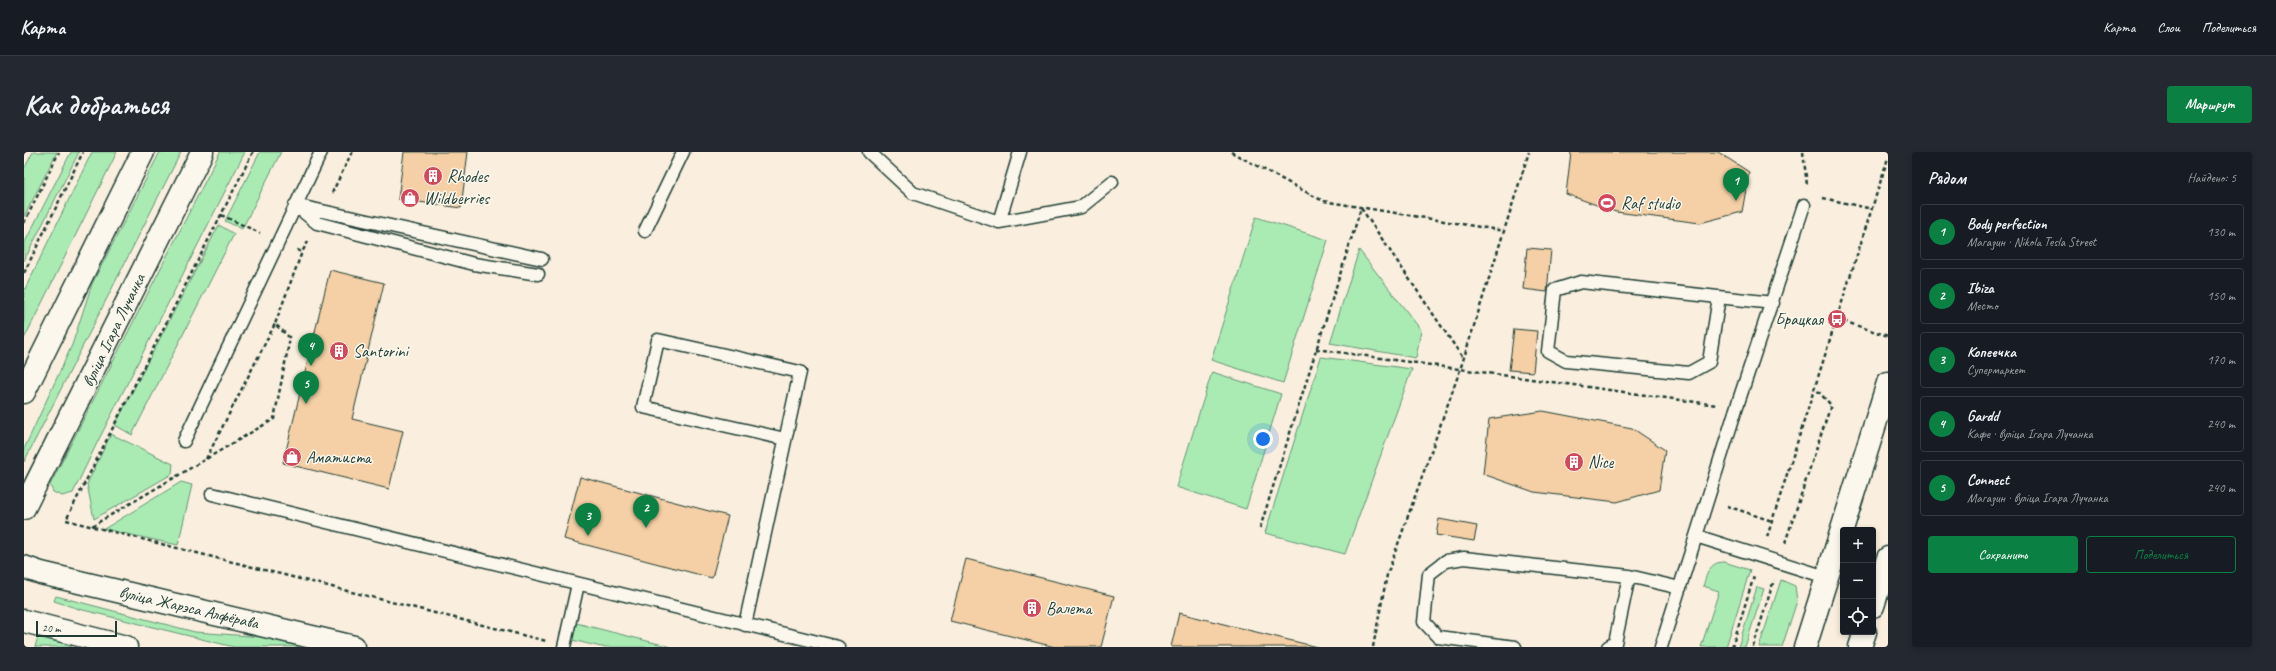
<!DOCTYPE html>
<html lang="ru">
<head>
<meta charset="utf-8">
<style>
	:root { --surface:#171b24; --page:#242831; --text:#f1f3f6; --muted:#9ea1a6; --line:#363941; --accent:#0b8043 }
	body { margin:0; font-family:Caveat,sans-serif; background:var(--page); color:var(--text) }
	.controls { position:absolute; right:12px; bottom:12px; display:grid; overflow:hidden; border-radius:4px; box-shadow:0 2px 6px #0003 }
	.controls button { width:36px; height:36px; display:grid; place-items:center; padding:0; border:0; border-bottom:1px solid var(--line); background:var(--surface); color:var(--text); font:20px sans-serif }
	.scale { position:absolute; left:12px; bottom:10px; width:81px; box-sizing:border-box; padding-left:4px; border:2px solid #1f3d34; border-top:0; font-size:11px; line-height:14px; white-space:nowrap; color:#1f3d34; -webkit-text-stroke:3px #fbf7ec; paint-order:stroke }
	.you { position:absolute; left:1239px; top:287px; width:14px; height:14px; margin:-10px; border:3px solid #fff; border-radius:50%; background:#1a73e8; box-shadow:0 0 0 6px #1a73e833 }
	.badge { display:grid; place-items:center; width:26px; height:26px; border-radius:50%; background:var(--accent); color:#fff; font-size:13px; font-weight:700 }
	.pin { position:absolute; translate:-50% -33px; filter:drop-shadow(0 1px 2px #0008) }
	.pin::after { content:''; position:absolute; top:21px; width:14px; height:12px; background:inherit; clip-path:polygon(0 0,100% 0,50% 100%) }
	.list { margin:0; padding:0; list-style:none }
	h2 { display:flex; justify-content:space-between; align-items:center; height:52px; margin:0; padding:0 16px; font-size:17px }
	h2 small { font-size:13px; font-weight:400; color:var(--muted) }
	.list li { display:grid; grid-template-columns:26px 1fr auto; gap:12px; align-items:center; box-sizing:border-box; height:56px; margin:0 8px 8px; padding:0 8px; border:1px solid var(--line); border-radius:4px }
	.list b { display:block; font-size:15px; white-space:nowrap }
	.list p { margin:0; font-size:13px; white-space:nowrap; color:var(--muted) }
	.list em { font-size:13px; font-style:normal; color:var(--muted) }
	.actions { display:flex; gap:8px; padding:12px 16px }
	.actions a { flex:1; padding:9px 0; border:1px solid var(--accent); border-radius:4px; text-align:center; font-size:14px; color:var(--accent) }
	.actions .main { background:var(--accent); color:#fff }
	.icon { flex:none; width:22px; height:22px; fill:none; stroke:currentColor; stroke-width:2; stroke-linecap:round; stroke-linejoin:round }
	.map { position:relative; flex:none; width:1864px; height:495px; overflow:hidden; border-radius:4px }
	header { display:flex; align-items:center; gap:24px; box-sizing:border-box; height:56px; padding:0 20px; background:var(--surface); border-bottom:1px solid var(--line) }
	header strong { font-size:19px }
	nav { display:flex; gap:22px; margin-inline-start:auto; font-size:14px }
	.intro { display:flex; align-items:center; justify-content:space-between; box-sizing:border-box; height:96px; padding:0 24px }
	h1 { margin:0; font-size:28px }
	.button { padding:10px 18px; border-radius:4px; background:var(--accent); color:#fff; font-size:14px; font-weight:700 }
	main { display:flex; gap:24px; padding:0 24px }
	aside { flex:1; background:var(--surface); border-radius:4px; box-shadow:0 2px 6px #0003 }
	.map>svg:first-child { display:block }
	.green { fill:#aaebb4; stroke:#649474 }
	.building { fill:#f5cfa5; stroke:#1f3d34 }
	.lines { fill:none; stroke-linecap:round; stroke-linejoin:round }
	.lane-casing { stroke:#1f3d34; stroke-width:15 }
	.secondary-casing { stroke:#1f3d34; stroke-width:25 }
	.path { stroke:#1f3d34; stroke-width:2.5; stroke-dasharray:4 3; stroke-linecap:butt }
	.lane { stroke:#fbf7ec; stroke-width:12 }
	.secondary { stroke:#fbf7ec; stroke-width:22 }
	.labels { text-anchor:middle; stroke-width:3; stroke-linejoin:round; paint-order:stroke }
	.poi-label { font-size:17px; fill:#1f3d34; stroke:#fbf7ec; text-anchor:start }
	.street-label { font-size:17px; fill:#1f3d34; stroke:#fbf7ec }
</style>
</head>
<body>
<header>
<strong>Карта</strong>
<nav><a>Карта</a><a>Слои</a><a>Поделиться</a></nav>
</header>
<div class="intro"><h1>Как добраться</h1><a class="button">Маршрут</a></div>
<main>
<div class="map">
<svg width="1864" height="495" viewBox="0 0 1864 495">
	<rect width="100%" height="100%" fill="#faefde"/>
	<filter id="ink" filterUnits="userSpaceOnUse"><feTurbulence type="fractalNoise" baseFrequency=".025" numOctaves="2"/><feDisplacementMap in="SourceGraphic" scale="8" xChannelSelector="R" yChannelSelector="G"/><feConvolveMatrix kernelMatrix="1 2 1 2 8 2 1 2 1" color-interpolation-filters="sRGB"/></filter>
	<g filter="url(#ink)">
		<path class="green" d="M9,0H33L0,65V17Z
			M47,0H55L0,109V92Z
			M68,0H93L0,187V139Z
			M136,0H157L0,310V297L48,193L68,132Z
			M196,0H221L73,291L49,341L38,344L29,340L26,333Z
			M236,0H257L218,77L201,69Z
			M1232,65L1304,88L1259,231L1187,208Z
			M195,73L210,82L108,283L91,273Z
			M1335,98L1397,178L1392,206L1306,191Z
			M1297,205L1388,217L1321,402L1241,381Z
			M1188,220L1257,242L1222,357L1152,335Z
			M87,282L149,312L148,322L70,367L63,332Z
			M157,330L168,333L154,393L80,377Z
			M1700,410L1726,418L1702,495H1677L1695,439L1679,434C1683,422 1685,410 1700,410Z
			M1757,428L1771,434L1773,449L1758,495H1735Z
			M1733,435L1740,437L1721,495H1714Z
			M32,444L171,480L252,486L289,495H210L55,457L30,449Z
			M552,471L647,495H577L548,488Z
			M15,481L48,495H11Z"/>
		<path class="building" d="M380,0H444L437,56L374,47Z
			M1547,0H1694L1725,20L1718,60L1676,71L1592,60L1542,42Z
			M1503,96L1527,98L1523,140L1499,137Z
			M306,118L360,131L328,267L379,279L365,337L259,311Z
			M1490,177L1513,179L1509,220L1485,218Z
			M1519,259L1608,276L1641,298L1635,338L1593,350L1510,340L1459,322L1465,267Z
			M556,325L704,364L688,426L540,387Z
			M1415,367L1453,374L1450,389L1412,383Z
			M942,407L1090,444L1077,495H1031L926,469Z
			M1155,461L1293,495H1147Z"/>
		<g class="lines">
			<g class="lane-casing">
				<path id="lane" d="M845,0L889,41L975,70L1057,55L1088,30
					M271,53L293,71L450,112L514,122
					M275,54L518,107
					M975,70L996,0
					M621,79L659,0
					M1695,145L1685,210L1665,221L1542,209L1524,199L1531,138L1557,130L1749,151
					M160,289L297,0
					M188,342L814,495
					M1672,384L1802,425
					M721,473L776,220L634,188L619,255L761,287
					M540,495L554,432
					M1491,495L1414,485L1400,470L1405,422L1422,409L1440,406L1605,424L1656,436
					M1584,495L1591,491L1605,424
					M1637,495L1712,257L1780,53"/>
			</g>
			<g class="secondary-casing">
				<path id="secondary" d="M0,240L119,0
					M0,356L178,0
					M0,415L17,421L330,495
					M1849,454L1864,406
					M0,469L102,495
					M1781,495L1864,231
					M1836,495L1841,480"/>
			</g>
			<path class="path" d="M229,0L42,368L522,489
				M1207,0L1299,49L1480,79
				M1779,0L1783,33
				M308,41L328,0
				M1799,46L1848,57
				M197,63L236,81
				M0,71L35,0
				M273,98L278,100L285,88
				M0,121L59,0
				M1813,167L1864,184
				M1292,197L1693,253
				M182,307L251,172
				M1703,354L1748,369
				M68,374L250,267L266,186L251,172L278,100
				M1236,376L1337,56L1439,206
				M1743,385L1864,6
				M1761,391L1807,253L1791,236
				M1349,495L1363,423L1436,218L1505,0
				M1708,495L1730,424
				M1729,495L1750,428"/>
			<use href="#lane" class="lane"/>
			<use href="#secondary" class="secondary"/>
		</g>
	</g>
	<defs>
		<g id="building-disc" transform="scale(1)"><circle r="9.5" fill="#d1495b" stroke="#fbf7ec"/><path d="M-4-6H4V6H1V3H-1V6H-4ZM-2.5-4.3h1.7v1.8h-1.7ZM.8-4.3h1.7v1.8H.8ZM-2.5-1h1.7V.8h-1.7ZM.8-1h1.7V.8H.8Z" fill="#fff"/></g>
		<g id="shop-disc" transform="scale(1)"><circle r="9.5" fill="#d1495b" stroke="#fbf7ec"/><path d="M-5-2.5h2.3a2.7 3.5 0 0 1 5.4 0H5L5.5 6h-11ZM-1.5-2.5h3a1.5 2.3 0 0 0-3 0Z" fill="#fff"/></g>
		<g id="stadium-disc" transform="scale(1)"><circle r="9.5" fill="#d1495b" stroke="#fbf7ec"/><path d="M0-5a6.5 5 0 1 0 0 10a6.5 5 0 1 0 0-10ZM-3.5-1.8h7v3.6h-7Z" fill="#fff"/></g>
		<g id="bus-disc" transform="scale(1)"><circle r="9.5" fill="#d1495b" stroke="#fbf7ec"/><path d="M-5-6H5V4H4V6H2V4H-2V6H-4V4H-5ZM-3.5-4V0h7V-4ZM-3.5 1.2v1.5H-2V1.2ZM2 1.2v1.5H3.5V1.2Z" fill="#fff"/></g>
	</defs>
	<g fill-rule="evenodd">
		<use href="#building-disc" x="409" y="24"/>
		<use href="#shop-disc" x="386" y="46"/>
		<use href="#stadium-disc" x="1583" y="51"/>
		<use href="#bus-disc" x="1813" y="167"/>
		<use href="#building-disc" x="315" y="199"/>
		<use href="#shop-disc" x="268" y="305"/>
		<use href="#building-disc" x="1550" y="310"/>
		<use href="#building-disc" x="1008" y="456"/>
	</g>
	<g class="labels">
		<g class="poi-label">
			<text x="423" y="30">Rhodes</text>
			<text x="400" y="52">Wildberries</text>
			<text x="1597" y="57">Raf studio</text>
			<text x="1799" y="173" text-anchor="end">Брацкая</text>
			<text x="329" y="205">Santorini</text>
			<text x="282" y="311">Аматиста</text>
			<text x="1564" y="316">Nice</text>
			<text x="1022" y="462">Валета</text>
		</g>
		<g class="street-label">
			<text transform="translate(89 178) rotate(-64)" y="6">вуліца Ігара Лучанка</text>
			<text transform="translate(165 455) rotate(13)" y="6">вуліца Жарэса Алфёрава</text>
		</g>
	</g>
</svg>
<div class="controls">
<button>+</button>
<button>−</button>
<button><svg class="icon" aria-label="locate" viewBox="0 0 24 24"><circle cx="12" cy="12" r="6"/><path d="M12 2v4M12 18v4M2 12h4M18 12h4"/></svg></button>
</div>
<div class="scale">20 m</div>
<div class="you"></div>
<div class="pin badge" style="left:1712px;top:49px">1</div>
<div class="pin badge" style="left:622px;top:376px">2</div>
<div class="pin badge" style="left:564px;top:384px">3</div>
<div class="pin badge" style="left:287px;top:214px">4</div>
<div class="pin badge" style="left:282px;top:252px">5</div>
</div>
<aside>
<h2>Рядом<small>Найдено: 5</small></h2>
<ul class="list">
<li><span class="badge">1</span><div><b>Body perfection</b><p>Магазин · Nikola Tesla Street</p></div><em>130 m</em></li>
<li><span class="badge">2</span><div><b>Ibiza</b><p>Место</p></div><em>150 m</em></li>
<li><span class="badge">3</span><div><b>Копеечка</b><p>Супермаркет</p></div><em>170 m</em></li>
<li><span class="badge">4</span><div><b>Gardd</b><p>Кафе · вуліца Ігара Лучанка</p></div><em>240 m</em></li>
<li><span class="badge">5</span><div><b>Connect</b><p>Магазин · вуліца Ігара Лучанка</p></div><em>240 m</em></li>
</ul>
<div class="actions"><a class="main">Сохранить</a><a>Поделиться</a></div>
</aside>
</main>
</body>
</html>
